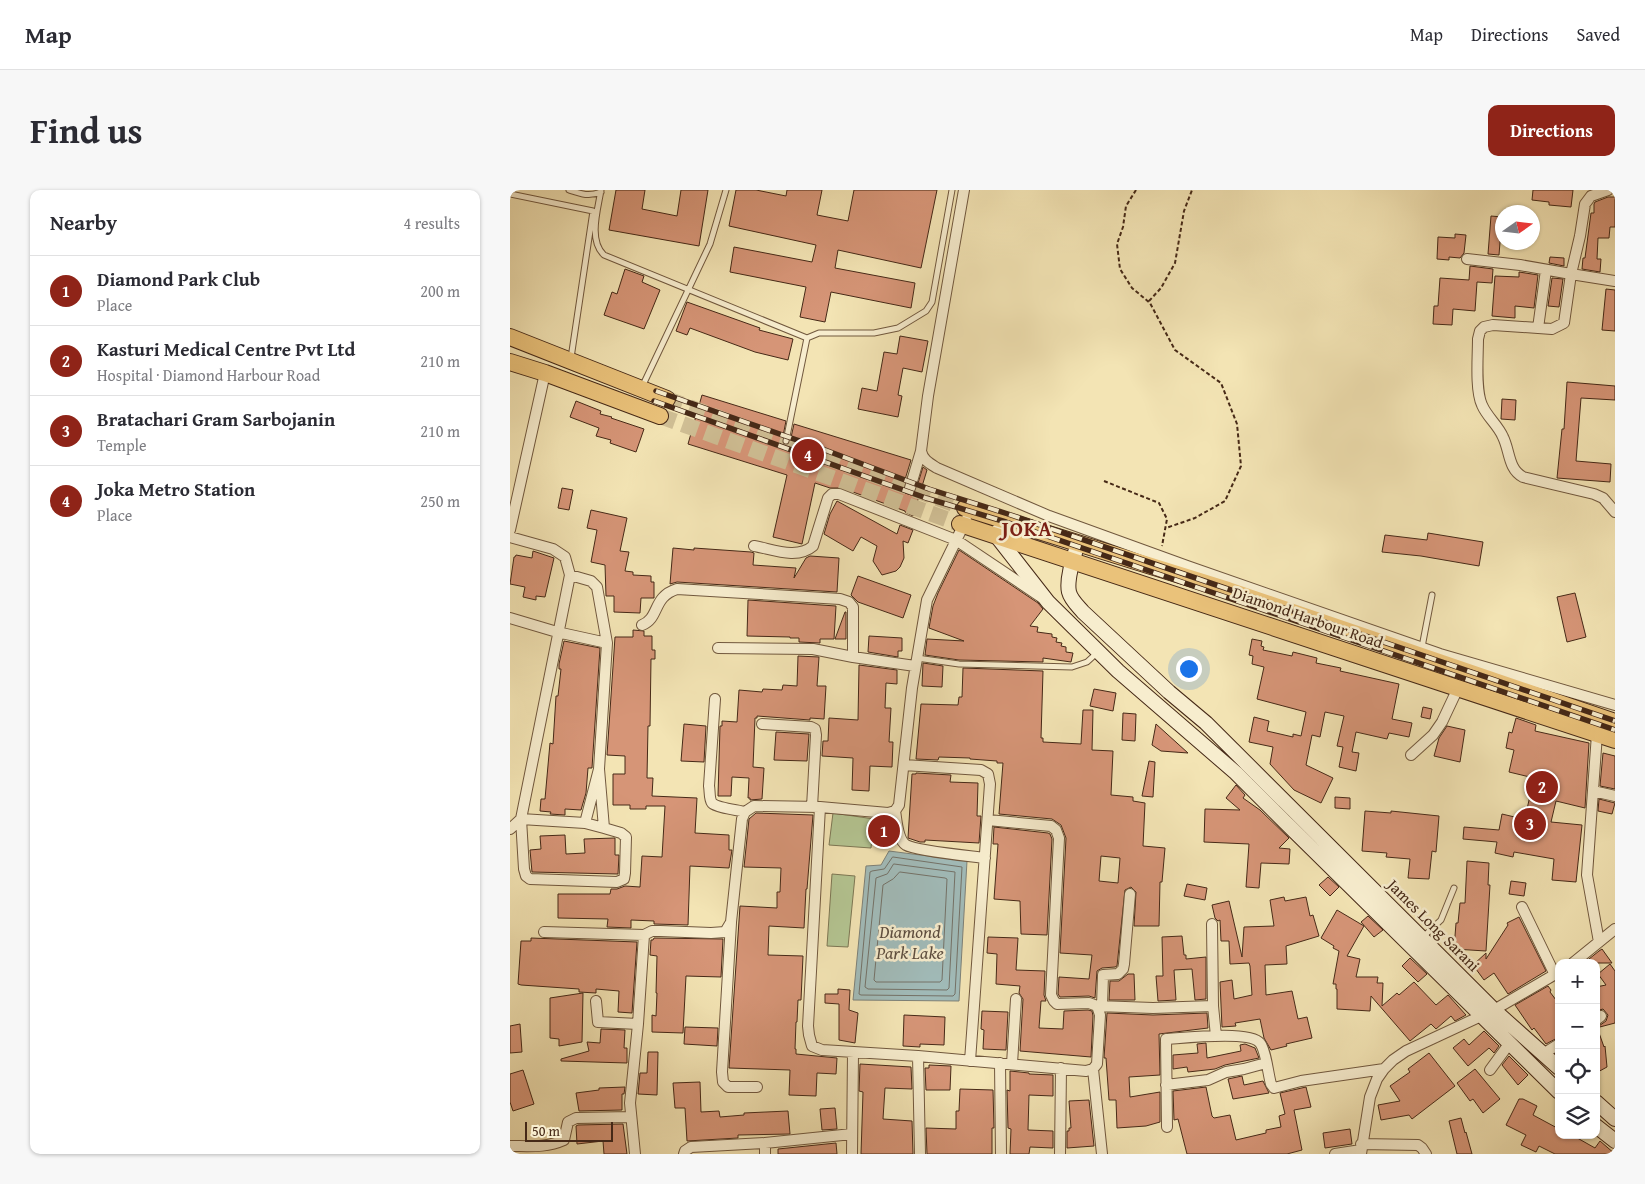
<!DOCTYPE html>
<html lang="en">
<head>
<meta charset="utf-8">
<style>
	:root { --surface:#fff; --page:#f7f7f7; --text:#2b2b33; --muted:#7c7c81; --line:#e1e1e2; --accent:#8f2418 }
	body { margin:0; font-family:"Gentium Book Plus",serif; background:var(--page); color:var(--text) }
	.controls { position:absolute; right:15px; bottom:15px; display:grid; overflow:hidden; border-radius:10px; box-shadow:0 1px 4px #0004 }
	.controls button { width:45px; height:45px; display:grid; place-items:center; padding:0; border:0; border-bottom:1px solid var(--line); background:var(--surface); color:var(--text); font:25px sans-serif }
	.compass { position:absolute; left:985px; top:15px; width:45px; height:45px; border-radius:50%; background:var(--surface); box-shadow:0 1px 4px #0004; rotate:76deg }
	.scale { position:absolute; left:15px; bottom:12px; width:88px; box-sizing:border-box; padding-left:5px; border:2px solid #462917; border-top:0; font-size:14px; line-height:18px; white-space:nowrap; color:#462917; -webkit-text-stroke:4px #f7edce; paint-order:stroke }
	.you { position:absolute; left:678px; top:478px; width:18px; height:18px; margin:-12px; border:4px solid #fff; border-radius:50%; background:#1a73e8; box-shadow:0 0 0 8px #1a73e833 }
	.badge { display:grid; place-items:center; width:32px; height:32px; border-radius:50%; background:var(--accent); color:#fff; font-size:16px; font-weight:700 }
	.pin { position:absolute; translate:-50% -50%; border:2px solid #fff; box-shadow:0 1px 5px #0006 }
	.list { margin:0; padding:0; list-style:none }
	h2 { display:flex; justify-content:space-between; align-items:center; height:65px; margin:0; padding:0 20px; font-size:21px }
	h2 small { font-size:16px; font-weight:400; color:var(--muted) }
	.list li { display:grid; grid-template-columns:32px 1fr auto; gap:15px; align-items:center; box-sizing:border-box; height:70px; padding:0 20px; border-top:1px solid var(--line) }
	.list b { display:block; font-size:19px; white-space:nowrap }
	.list p { margin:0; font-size:16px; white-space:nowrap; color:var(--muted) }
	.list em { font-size:16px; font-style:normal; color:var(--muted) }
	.icon { flex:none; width:28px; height:28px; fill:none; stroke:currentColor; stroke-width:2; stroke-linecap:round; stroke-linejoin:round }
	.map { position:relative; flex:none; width:1105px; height:964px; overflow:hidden; border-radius:10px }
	header { display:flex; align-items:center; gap:30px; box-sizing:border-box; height:70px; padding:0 25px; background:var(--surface); border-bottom:1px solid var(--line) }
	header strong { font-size:24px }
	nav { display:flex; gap:28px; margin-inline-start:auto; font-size:18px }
	.intro { display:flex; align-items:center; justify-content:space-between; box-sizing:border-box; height:120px; padding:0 30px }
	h1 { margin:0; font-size:35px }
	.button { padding:12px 22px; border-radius:10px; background:var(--accent); color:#fff; font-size:18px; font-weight:700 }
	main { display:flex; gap:30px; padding:0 30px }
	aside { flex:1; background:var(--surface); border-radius:10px; box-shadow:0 1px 4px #0004 }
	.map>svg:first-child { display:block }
	.green { fill:#b4c592; stroke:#7d7754 }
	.water { fill:#a1bbb9; stroke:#7d8178 }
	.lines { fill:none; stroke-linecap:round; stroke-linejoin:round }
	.shore { stroke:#747268; stroke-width:1 }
	.building { fill:#d69577; stroke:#462917; fill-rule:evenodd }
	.trunk-tunnel { stroke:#d0bf95; stroke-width:16; stroke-dasharray:16 8; stroke-linecap:butt }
	.service-casing { stroke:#71583e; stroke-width:7 }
	.minor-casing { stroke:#71583e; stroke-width:12 }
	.secondary-casing { stroke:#462917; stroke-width:16 }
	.trunk-casing { stroke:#462917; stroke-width:18 }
	.path { stroke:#462917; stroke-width:2; stroke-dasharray:4 2.5; stroke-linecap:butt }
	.service { stroke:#f7edce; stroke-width:5 }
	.minor { stroke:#f7edce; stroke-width:10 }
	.secondary { stroke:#f7edce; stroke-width:14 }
	.trunk { stroke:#eac27a; stroke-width:16 }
	.rail-casing { stroke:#462917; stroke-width:5.5 }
	.rail { stroke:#f7edce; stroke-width:4; stroke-dasharray:11; stroke-linecap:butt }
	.labels { text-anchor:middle; stroke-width:5; stroke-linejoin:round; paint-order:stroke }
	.street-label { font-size:16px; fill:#462917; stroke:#f7edce }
	.water-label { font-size:18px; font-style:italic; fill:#5d4e40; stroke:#f7edce }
	.district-label { font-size:21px; font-weight:bold; letter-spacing:1px; fill:#7a1f14; stroke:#f7edce }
</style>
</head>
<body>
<header>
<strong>Map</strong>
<nav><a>Map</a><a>Directions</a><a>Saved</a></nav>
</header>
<div class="intro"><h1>Find us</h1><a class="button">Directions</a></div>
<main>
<aside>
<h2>Nearby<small>4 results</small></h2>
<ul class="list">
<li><span class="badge">1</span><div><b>Diamond Park Club</b><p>Place</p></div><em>200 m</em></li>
<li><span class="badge">2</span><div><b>Kasturi Medical Centre Pvt Ltd</b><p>Hospital · Diamond Harbour Road</p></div><em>210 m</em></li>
<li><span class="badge">3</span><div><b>Bratachari Gram Sarbojanin</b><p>Temple</p></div><em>210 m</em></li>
<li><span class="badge">4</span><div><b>Joka Metro Station</b><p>Place</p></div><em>250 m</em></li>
</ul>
</aside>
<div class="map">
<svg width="1105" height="964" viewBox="0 0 1105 964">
	<rect width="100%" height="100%" fill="#f3e4b4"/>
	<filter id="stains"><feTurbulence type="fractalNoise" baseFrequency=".004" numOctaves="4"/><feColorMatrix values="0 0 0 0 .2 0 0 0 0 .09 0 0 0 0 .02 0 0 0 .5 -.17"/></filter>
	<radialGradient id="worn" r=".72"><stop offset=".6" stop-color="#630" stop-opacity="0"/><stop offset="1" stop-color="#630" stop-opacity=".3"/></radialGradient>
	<path class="green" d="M323,623L364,629L361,658L319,655Z
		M322,684L345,686L338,757L317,756Z"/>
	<path class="water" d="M379,661L457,671L449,811L343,810L356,676L371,675Z"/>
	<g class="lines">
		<path class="shore" d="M383,667L452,677L445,804L443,806L351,805L349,804L360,682L362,681L374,679Z
			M384,674L445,682L439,798L437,800L358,799L355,797L366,688L377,684Z
			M390,682L435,688L437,689L432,790L430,792H366L364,790L373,695L383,689Z"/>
	</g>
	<path class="building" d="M106,0H135L132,19L167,26L171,0H198L189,56L99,40Z
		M226,0H246L276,6L277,0H312L307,25L338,31L344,0H427L411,78L328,60L325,78L405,93L401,118L321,102L315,132L290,127L296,97L220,82L224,57L302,72L306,55L219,36Z
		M1023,0H1063L1061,17L1039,15V12L1022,10Z
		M1098,7H1105V37H1100L1099,48H1088L1087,69H1091L1090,82L1072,79L1073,68H1075L1081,23H1084V14L1085,12Z
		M981,26L992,27L989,65L978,64Z
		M945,44L956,45L954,63L950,68L939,67V70L927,69L928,47L945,48Z
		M1040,67L1054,68V76L1039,73Z
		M960,76L983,79L982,93L967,92L965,121L943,119L942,135L923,134L924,116H928L930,88L959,90Z
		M115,79L134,86L132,92L150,100L134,139L94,125L102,102L107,104Z
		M1009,82L1028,85L1024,118L1005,116V128L982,126L985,86L1009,87Z
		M1042,88L1053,89L1049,117L1038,116Z
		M1096,99L1105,100V141L1092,140Z
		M177,112L250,138L249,140L283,149L278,170L245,162L180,138L177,145L166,141Z
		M390,146L418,151L412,182L393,178L388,205L392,206L388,227L348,219L352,198L367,201L374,162L387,164Z
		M1057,192L1105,196V210L1071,208L1066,271L1101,274L1100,292L1047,288L1052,239H1054Z
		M192,205L276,231L272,251L275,255H278L280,252L284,234L401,270L393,296L395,303L401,305L405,303L413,277L417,280L403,326L395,322V321L332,298H320L305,293L292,354L263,347L277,285L178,254Z
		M992,209L1006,210L1005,230L991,229Z
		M66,211L91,221L90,224L102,227L101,228L134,239L126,262L100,253L101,250L86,246L89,238L60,227Z
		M52,298L63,300L59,320L48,318Z
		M327,311L387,344L390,335L403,340L398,353L393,351L394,368L390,377L386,381L372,385L363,371L367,356L351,347L343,361L314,344L320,324Z
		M81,320L117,328L110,361L119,362L115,381L123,382V385L141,386V392H144V408H131L130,423L104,422V406H96L95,375L81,372L87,340L77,338Z
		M918,343L973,352L969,376L911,366L872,362L875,345L917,350Z
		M163,358L184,360V358L241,362L244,363L243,375L286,378L284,388L296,368L300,366L329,368L327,402L167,392L160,394Z
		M449,360L528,413L533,419L520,436L528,437L527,442L542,444V447L547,448L546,452L552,453L551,456L556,457V462L563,463L561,472L533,468V472L449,470L415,465L417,449L454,451L419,438L423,416L428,403Z
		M23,361L44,368L35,407L26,406V410L13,407L15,397L0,394L4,367H5L6,365L22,368Z
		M348,386L401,405L393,428L348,412L341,405Z
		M1065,403L1076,447L1057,452L1047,407Z
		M238,410L326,416L324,449H310V453L289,452V448H280V447L237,446Z
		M335,422H336V449H325Z
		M123,440L134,441V446H142V460H145V469H141L140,536H138L137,588H143L142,606L187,608L185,643L219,645V660H222L219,678L180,676L178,735L144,734V731L121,730V738L97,737L98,729L48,728V704H100L101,699H107L115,696L130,697L132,666L152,667L155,616H136V619H120V615H103V584H115V566L97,565L105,447H123Z
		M359,446L392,448V461H388V467L358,462Z
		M742,449L752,451L751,456L754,457L753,460L782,466L783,462L807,468L806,473L831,478L830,481L889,494L882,529L902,533L899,547L879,543L877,549L846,542L842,562L849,563L846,581L829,577L833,557L827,556L834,526L815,522L810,547L802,545L796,575L823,588L811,613L784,600L760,574L763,557L739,552L744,527L759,531L757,541L783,547V544L791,546L796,522L747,509L754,477L742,474L743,466L739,465Z
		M54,451L90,458L82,578H78L76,603L71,620L55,619V625L40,624L41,622L30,621L31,609H35L40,553L43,554L46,506H48L51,479H49V474Z
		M288,466L309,467L307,496H316L314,529L300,528V530L247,526V528H245L243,577L254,578L252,609L240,610V608H238L239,588L222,587L221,606H208L210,536H212V531L227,532L229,500L252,502L253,499L272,500L273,495L287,496Z
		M413,473L433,476L432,497L412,496Z
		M349,475L387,480V494L376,493L375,518H381L379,552H383L382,577L360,576L359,601L342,600L343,568L312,566L313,551H318L319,528L348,530Z
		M453,478L533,481L531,548H533V552L571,554L573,520H583L582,560L603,561L601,605L623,607V611L635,613L633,656L655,658L652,692H650L649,736H624L626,702L621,697L615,700L607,776L605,777L592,778L587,781L585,808L579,806L550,807L548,804L549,787L579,789L582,765L550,763L556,648L551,635L542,629L489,624L493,573H487V571L460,569V568L429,567L428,570L406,569L411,514L448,515L449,507H452ZM591,666L610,668L608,693L589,691Z
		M584,499L606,503L603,521L580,516Z
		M913,517L922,519L920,529L911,527Z
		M613,523L626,524L625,551L612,550Z
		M1006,528L1026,535L1025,541L1079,553L1075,618L1046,611L1041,632L1072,635L1066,692L1042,690L1044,669L1004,662L1003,667L985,663L987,652L953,649L954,637L989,640L992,624L1013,629L1015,628L1024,588L999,582L1004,560L996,558L999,542L1002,543Z
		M174,534L196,536L194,572L171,571Z
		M646,534L678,563L651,561L642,555Z
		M937,536L955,540L950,572L924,566L929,548Z
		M266,542L299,544L297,571L264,570Z
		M1093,563L1105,566V599L1090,596Z
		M639,571L645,572L643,607L632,606Z
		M406,583L441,585L440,592L468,593L467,626H471L469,653L415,650V652H410L398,648L402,584H406Z
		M726,595L735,605L733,608L750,620L779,648L769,658L780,659L779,674L751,673L749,698L736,697L739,654L694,652L695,619L730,620L716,608Z
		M825,607L840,608V619L825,618Z
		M1089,609L1105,613L1102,624L1088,621Z
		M855,621L881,623V621L929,626L926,662L922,661L919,689L898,688L900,669L876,667L877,663L852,661Z
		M246,623L303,625L297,699H296L294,738L259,736L258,765L293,766L291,810H288L287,832H286L285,859H286V864L327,868L326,884L307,883L306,906L279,905L280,880L219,878L230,716L267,718V702H270L271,678L234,677L239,629Z
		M370,629L379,630L378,654H369Z
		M484,637L538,643L540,644L542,649L537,745L511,744L510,711L484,709L488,654H483Z
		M55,645L56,664L75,663L74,649L105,648V665H109L108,684L22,682L20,660L31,659L30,646Z
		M957,671L979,673L978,695H980L976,761L944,759L946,733H948L950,713H955Z
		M818,687L829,697L820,706L809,695Z
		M1001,691L1016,693L1014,706L999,704Z
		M677,694L697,698L695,710L674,706Z
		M774,707L775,711L796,707L800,726L803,725L809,746L776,756L777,774L755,775L756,805L782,801L788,829L797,827L802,848L776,854L777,856L761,860L754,848L750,829L725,833L726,836L712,837L710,792L722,790L724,809L742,805L740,776L739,773L720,774L719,751H711L710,730L708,731L705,728L702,715L719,711L732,767L734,737L764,736L760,710Z
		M827,720L854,736L837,766L850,769L846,787H868L867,793H873L872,816L887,803L889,805L904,792L926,815L938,805L956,825L945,831L941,826L926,839L921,834L900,851L861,806L860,821L827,819V799H826V794H823L829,761L823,758L824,756L811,748Z
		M858,726L873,740L864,747L851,732Z
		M1009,727L1036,781L998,804L984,783L974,790L963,775L976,763V769L998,735L997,733Z
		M672,746L674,765H676V769L696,767V809L685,810L682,779L664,780L666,810L648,811L646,786H653L652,747Z
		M478,747L508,748L506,780L535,781L534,805L536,811H531L529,838L553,839L554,821L578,820L582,821L583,826L581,867L510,861L513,809L509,803L510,796L486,794L487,764L477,763Z
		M21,748L127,752L122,823L108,822L109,801L86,799V803L69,802V799L11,795L8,794L11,751H21Z
		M144,748L213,749L211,787L176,786L173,843L142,842V825L146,826L147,803H146L147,766L140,765L141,750H143Z
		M1092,759L1102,773H1074L1089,761Z
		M900,768L917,784L908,792L892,776Z
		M1100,774L1105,781V833L1086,838L1096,831L1098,825L1093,819L1086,821V797L1096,795L1088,784Z
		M618,784H624L625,810H599L600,791H609Z
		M1038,796L1041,800L1040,802L1049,814V847L1036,854L1024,838L1022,840L1005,815Z
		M328,799L340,800L339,820L348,823L345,853L329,850V814L315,813V804H328Z
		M73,803L72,852L49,856V849L40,848V808Z
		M472,821L498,822L496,860L473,859L474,840L471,839Z
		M597,823L643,825L697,823L698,838L649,844L650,885L619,887L620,907L650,902V932L636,936L607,938L606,910H599L596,868H594Z
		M394,825L435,827L434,855L410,854V857L393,856Z
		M10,834L12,862L0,863V836Z
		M175,837L208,838L207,856L174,854Z
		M91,839L115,840L114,858H117V873L51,871V869L79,861L77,852L90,853Z
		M1086,840H1088L1094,857L1095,856L1097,877L1086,883Z
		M974,841L989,856L984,863L979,858L958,876L943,858L954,849L959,855Z
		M696,853L697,868L731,861L730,855L735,854L745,858L749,868L715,875L705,879L678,882L677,877L663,879V865L688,863L687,854Z
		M138,862H148L147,905L128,904L130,883H137Z
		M919,863L945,896L902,929L899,925L871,930L868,915L890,911L880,896L900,882L898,879Z
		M999,866L1018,885L1008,895L992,875Z
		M350,874L401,877L402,899L375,898L373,929L402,931L403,964H351L353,902L349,901Z
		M419,875L441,876L440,900H416L415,878H419Z
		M965,879L990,909L973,923L963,909L960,911L947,893Z
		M13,880L24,914L3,921L0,912V884Z
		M500,881L519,883V884L543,885V906L519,905L518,940L543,941V958L520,957L519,964H500L501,939L498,938L497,900L500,901Z
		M732,886L734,895L753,891L759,903L723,909L718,889Z
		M190,892L191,922L209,921L210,927L234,925V923L278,921L280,944L228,945V948L177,951L175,918H165L163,893Z
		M115,897L114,904H112V920L69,921L66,903L89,900V898Z
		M696,897L702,926L704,928L720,925L726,950L756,943V940L771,937L769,926L775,924L770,903L796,897L801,917L784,920L792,960L777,964H677L668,929L664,930L663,901Z
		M450,899L483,900L484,938H482V964H417L416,938L446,939V921H449Z
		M1009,909H1013L1027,916L1023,925L1049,939V945H1062L1085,958L1090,951L1105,964H1045L1029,956L1026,962L1011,955L1016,945L996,935Z
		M579,910L584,956L557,958V941H559V938H561L559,911Z
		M325,918L327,939L312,940L310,919Z
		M951,928L955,943L956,942L962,964H947L939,931Z
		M113,934L117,964H94L93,951L67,954L66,936L68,935Z
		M840,939L842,954L815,958L813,943Z
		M326,953L327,964H268V959Z"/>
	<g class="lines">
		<path class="trunk-tunnel" d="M157,209L455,318
			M150,226L450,334"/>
		<g class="service-casing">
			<path id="service" d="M59,0C71,4 79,7 91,2
				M91,0C88,19 78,50 94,65L297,148L309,143H364L388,138L416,121L422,112L442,0
				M0,4L83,21L61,168
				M132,197L200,54L216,0
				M276,251L297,148
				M912,457L922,405
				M407,468L449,474L562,477L577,472L588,462
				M913,747L931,730L944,698"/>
		</g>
		<g class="minor-casing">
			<path id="minor" d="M454,0L418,206L411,261C413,270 419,273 427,278L539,326L677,376L930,464L1105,515
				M957,69L1010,75L1061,84L1070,46L1075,14L1081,6L1098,0
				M1105,91L1061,84L1054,133L1042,139L983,135L974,137L970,141L968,149C968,166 965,200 972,215C977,227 988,235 993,247C1000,261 998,279 1013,287L1084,304L1093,308L1105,322
				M1028,138L1036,80
				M400,298L411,261
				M456,330L417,410L402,498L389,615L385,621L378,623L310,617L298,836L299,845L302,856L312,860L408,866L576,881L583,879L587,874L590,825L587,816L579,813L547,814L544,811L541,805L549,648L546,640L541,636L478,630
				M0,340L35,183
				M0,347L43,359L55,367L60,385L81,391L87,397L97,453L89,579L75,633
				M244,356C262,359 287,370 303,356L318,308L322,304H329L446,350L531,407
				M60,385L11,629L14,679L16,686L20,689L107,692L114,689L115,683L116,647L111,643L94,638L89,579
				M0,428L47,442L97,453
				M132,435C150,428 142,407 167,399L330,409L339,412L343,417V467
				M208,458L303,459L343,467L405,476
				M205,509L199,596C200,601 199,609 202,613C207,618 228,620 235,622
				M252,534L301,537L305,539L306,545L302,617
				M1087,544L1077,685L1089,752
				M901,565L923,545L932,532L948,498
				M394,575L471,580L478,584L480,594L460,871
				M1083,601L1105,606
				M385,621C387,631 387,649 396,655C406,661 460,666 475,668
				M0,639L11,629L75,633L94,638
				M1012,717L1045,785
				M221,733L212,882L213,892L218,897H247
				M702,734L703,816L706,846
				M34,742L134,745
				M1063,773L1105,739
				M86,811L88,832L128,834
				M587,816L643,818L703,816
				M592,816L593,785L608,784L613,779L614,774L620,704
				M1086,830L1091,826
				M1033,864L1049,854
				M408,866L410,964
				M490,873L491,964
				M502,874L506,809
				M583,879L592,964
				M980,880L999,854
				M656,895L698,890L716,882L734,879L756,873
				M657,937L656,849C673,848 740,840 750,853C756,860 758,884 761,894L764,898L791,891L874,879
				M851,954L908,955L912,958L916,964
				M0,956C19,956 36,958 54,950L58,932L66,928L121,927
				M125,964L120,913L128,834L134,745L142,741H150L201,743L215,742L221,732L232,629L235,622L244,616L310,617
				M174,964L175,961L181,957L255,953
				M255,964V953L342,944
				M342,964L343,862
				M550,964L551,878
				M825,964L851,960
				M851,964L860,907L867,889L874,879L883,870L896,861L984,820L1049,782"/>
		</g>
		<g class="secondary-casing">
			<path id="secondary" d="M488,341V348L538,412L608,481L726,583L774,631L1049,902
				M568,353C564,366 556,389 559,402C561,410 568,416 573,422L659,502L696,533L984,820L1049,878
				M1086,912L1105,929
				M1086,936L1105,951"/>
		</g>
		<g class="trunk-casing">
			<path id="trunk" d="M0,147L157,209
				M0,172L35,183L150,226
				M455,318L718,400L1105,532
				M450,334L1105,550"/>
		</g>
		<path class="path" d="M626,0L616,16L613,37L607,54L610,79L622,98L640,113L665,160L711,193L727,234L731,276L715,311L685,328L656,338
			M639,111L651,98L665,73L674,21L682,0
			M594,291L649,313L657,329L652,356"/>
		<use href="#service" class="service"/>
		<use href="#minor" class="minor"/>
		<use href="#secondary" class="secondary"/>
		<use href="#trunk" class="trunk"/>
		<g class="rail-casing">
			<path id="rail" d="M146,201L307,257L419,299L498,324L1105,531
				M144,211L416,308L496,332L1105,540"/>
		</g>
		<use href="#rail" class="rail"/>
	</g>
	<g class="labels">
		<g class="street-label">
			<text transform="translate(798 427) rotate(19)" y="6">Diamond Harbour Road</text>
			<text transform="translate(924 735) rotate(45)" y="6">James Long Sarani</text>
		</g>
		<g class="water-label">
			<text x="400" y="748">Diamond<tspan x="400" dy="21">Park Lake</tspan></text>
		</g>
		<g class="district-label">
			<text x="517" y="346">JOKA</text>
		</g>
	</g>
	<rect width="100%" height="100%" filter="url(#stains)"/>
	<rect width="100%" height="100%" fill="url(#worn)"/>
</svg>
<div class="controls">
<button>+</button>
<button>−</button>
<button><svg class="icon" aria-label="locate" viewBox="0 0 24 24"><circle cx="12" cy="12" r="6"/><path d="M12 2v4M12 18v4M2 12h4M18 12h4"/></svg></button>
<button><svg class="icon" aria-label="layers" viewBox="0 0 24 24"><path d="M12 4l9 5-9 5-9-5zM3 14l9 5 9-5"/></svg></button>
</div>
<svg class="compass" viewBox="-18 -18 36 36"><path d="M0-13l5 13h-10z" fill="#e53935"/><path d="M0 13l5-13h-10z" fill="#7c7c81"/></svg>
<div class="scale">50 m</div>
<div class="you"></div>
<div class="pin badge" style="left:374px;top:641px">1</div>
<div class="pin badge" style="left:1032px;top:597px">2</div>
<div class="pin badge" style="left:1020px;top:634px">3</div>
<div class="pin badge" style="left:298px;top:265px">4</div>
</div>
</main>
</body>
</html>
